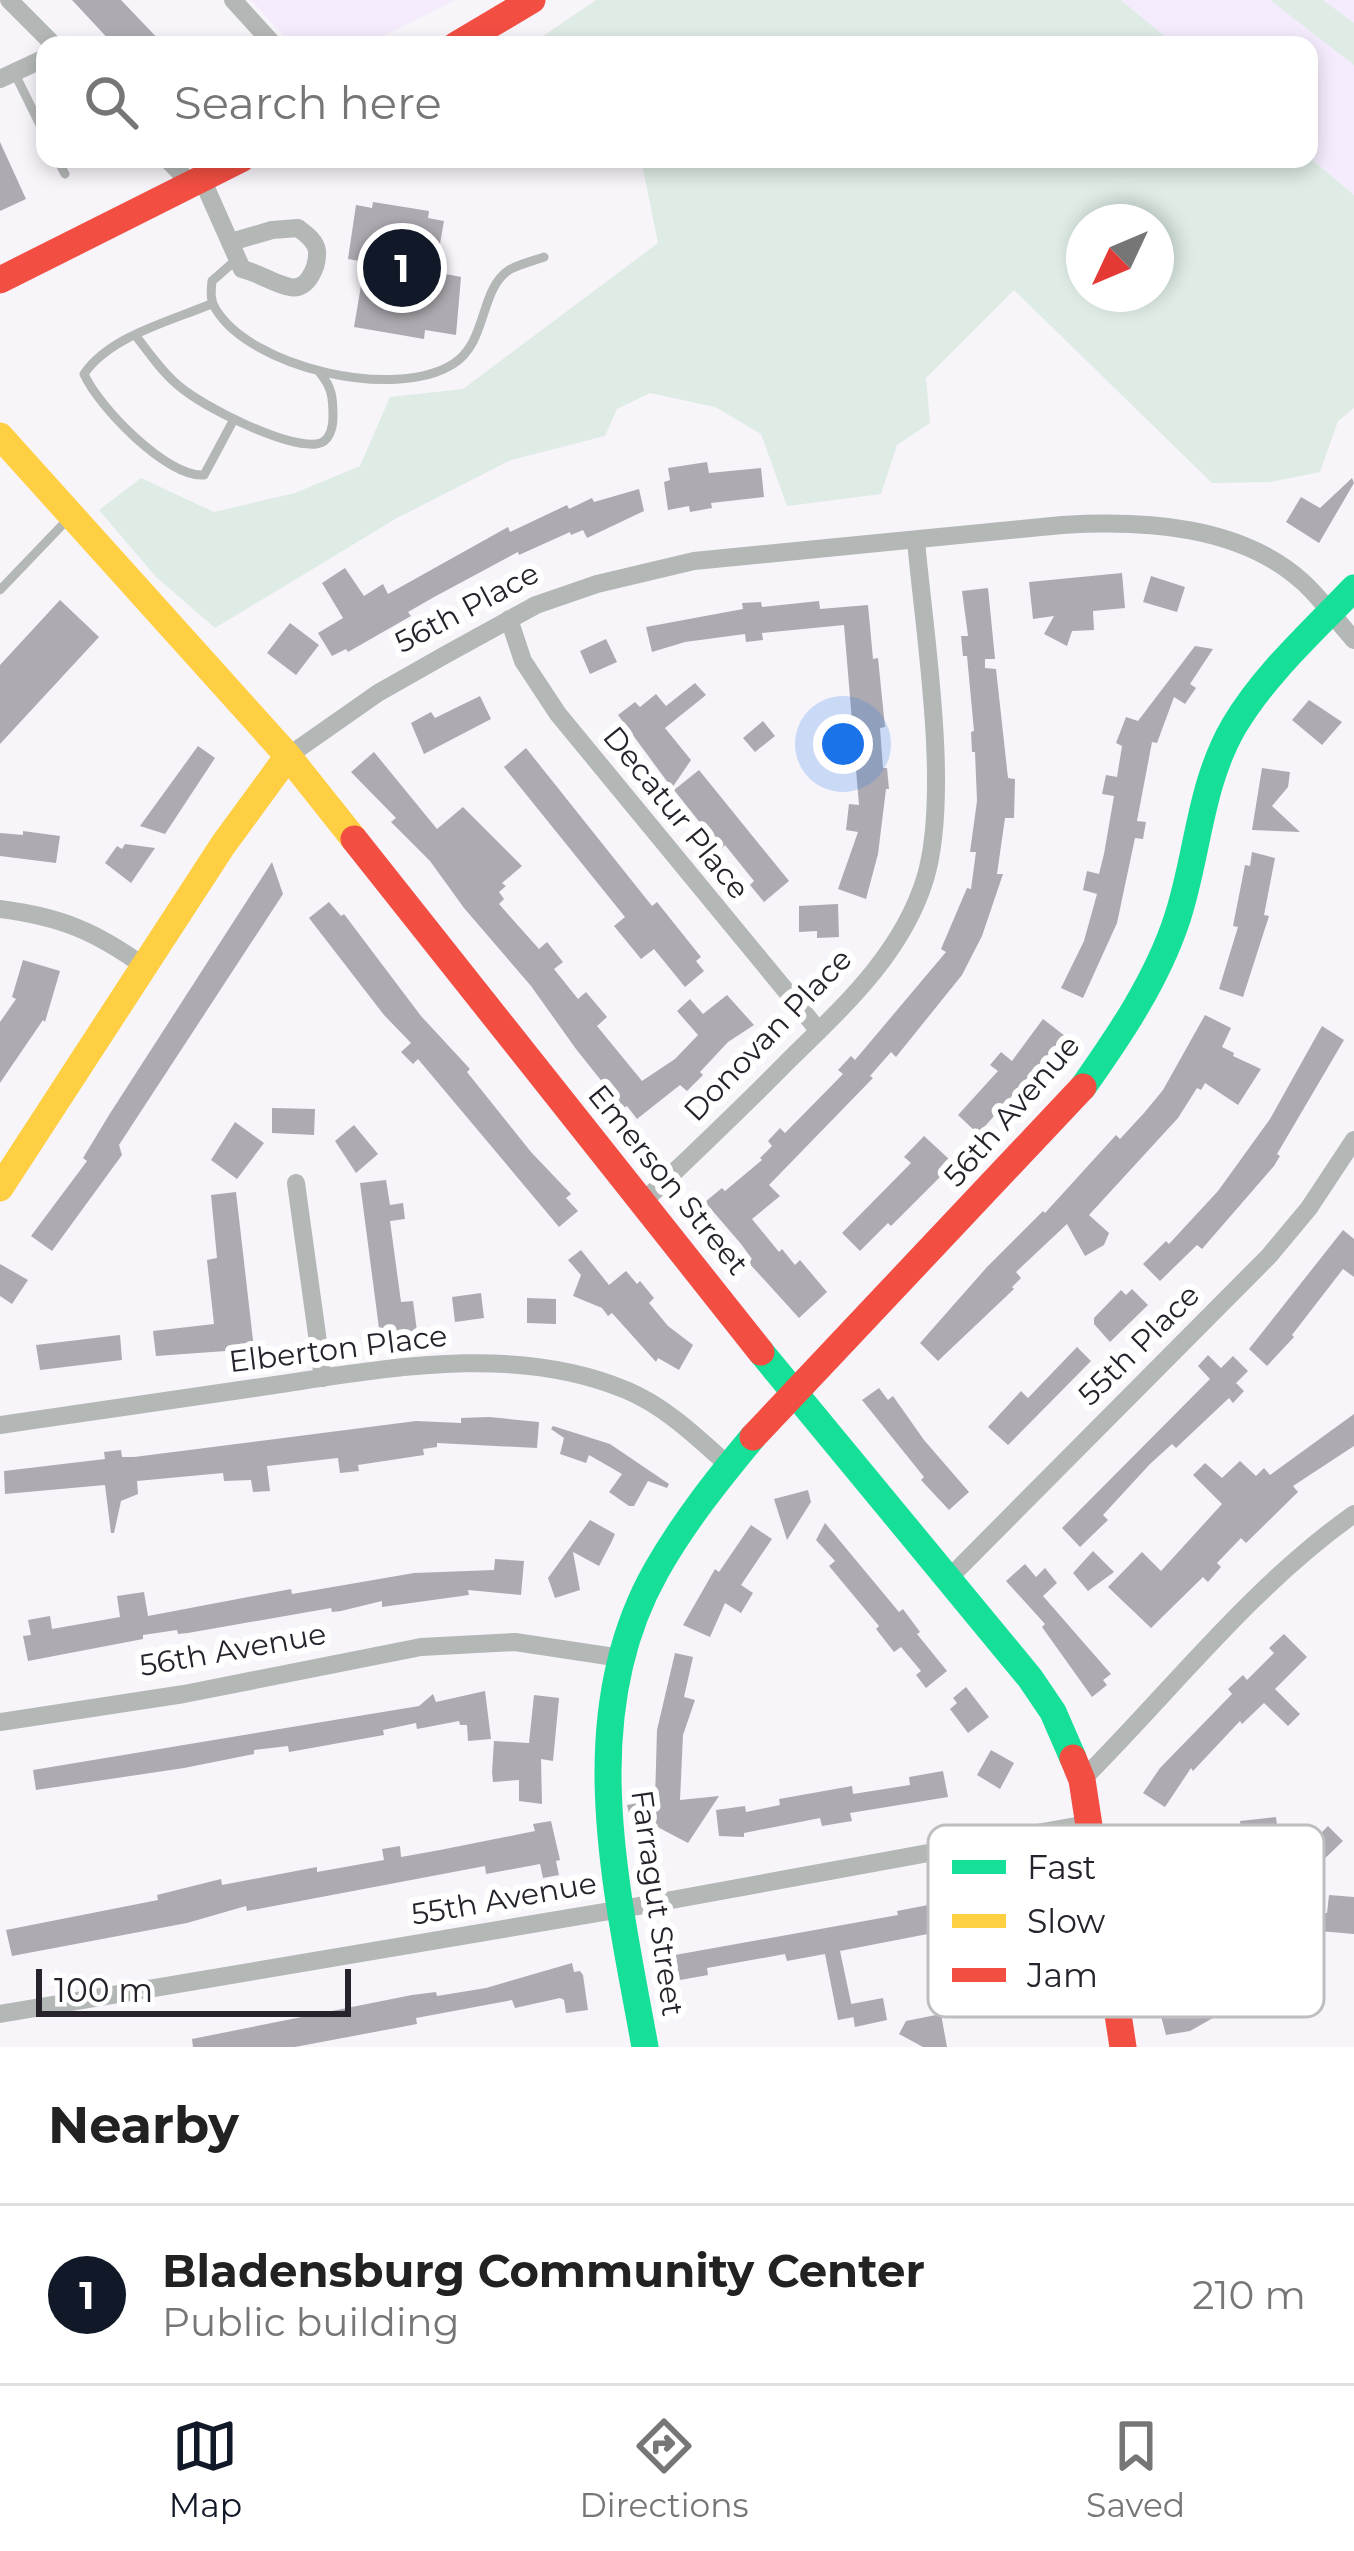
<!DOCTYPE html>
<html lang="en">
<head>
<meta charset="utf-8">
<style>
	:root { --surface:#fff; --page:#f6f6f6; --text:#222; --muted:#767676; --line:#e0e0e0; --accent:#111827 }
	body { margin:0; font-family:Montserrat,sans-serif; background:var(--page); color:var(--text) }
	.compass { position:absolute; left:1066px; top:204px; width:108px; height:108px; border-radius:50%; background:var(--surface); box-shadow:0 6px 18px #0003; rotate:226deg }
	.scale { position:absolute; left:36px; bottom:30px; width:315px; box-sizing:border-box; padding-left:12px; border:6px solid #27222b; border-top:0; font-size:33px; line-height:42px; white-space:nowrap; color:#27222b; -webkit-text-stroke:9px #fff; paint-order:stroke }
	.you { position:absolute; left:843px; top:744px; width:42px; height:42px; margin:-30px; border:9px solid #fff; border-radius:50%; background:#1a73e8; box-shadow:0 0 0 18px #1a73e833 }
	.badge { display:grid; place-items:center; width:78px; height:78px; border-radius:50%; background:var(--accent); color:#fff; font-size:39px; font-weight:700 }
	.pin { position:absolute; translate:-50% -50%; border:6px solid #fff; box-shadow:0 3px 12px #0006 }
	.list { margin:0; padding:0; list-style:none }
	h2 { display:flex; justify-content:space-between; align-items:center; height:156px; margin:0; padding:0 48px; font-size:51px }
	h2 small { font-size:39px; font-weight:400; color:var(--muted) }
	.list li { display:grid; grid-template-columns:78px 1fr auto; gap:36px; align-items:center; box-sizing:border-box; height:180px; padding:0 48px; border-top:3px solid var(--line) }
	.list b { display:block; font-size:45px; white-space:nowrap }
	.list p { margin:0; font-size:39px; white-space:nowrap; color:var(--muted) }
	.list em { font-size:39px; font-style:normal; color:var(--muted) }
	.icon { flex:none; width:66px; height:66px; fill:none; stroke:currentColor; stroke-width:2; stroke-linecap:round; stroke-linejoin:round }
	.map { position:relative; flex:none; width:1354px; height:2047px; overflow:hidden }
	.search { position:absolute; background:var(--surface); box-shadow:0 6px 18px #0003; left:36px; right:36px; top:36px; height:132px; display:flex; align-items:center; gap:30px; box-sizing:border-box; padding:0 42px; border-radius:24px; color:var(--muted); font-size:45px }
	.sheet { height:336px; background:var(--surface) }
	nav { display:flex; justify-content:space-around; align-items:center; box-sizing:border-box; height:168px; border-top:3px solid var(--line); background:var(--surface); font-size:33px; color:var(--muted) }
	nav a { display:grid; justify-items:center; gap:6px }
	nav .on { color:var(--accent) }
	.map>svg:first-child { display:block }
	.built { fill:#f4ecfc }
	.green { fill:#deece5; fill-rule:evenodd }
	.building { fill:#aeaab1 }
	.lines { fill:none; stroke-linecap:round; stroke-linejoin:round }
	.lane { stroke:#b3b7b5; stroke-width:9 }
	.street { stroke:#b3b7b5; stroke-width:18 }
	.fast { stroke:#16e098; stroke-width:27 }
	.slow { stroke:#ffcf43; stroke-width:27 }
	.jam { stroke:#f24e42; stroke-width:27 }
	.labels { text-anchor:middle; stroke-width:12; stroke-linejoin:round; paint-order:stroke }
	.street-label { font-size:30px; fill:#27222b; stroke:#fff }
	.key { fill:#fff; stroke:#bebdbf; stroke-width:3 }
	.key-label { font-size:33px; fill:#27222b }
</style>
</head>
<body>
<div class="map">
<svg width="1354" height="2047" viewBox="0 0 1354 2047">
	<rect width="100%" height="100%" fill="#f7f4fa"/>
	<path class="built" d="M251,0H455L365,45H292Z
		M1121,0H1354V195L1309,157V45H1175Z"/>
	<path class="green" d="M596,0H1121L1175,45H530Z
		M1270,0H1323L1354,23V65Z
		M1309,157L1354,195V408L1338,421L1320,472L1270,482L1212,483L1014,290L926,378L930,423L897,445L881,494L787,506L761,434L715,407L650,393L617,409L605,436L511,460L397,518L215,628L156,577L99,510L141,478L214,512L295,493L360,466L390,397L463,389L658,243L641,159ZM1156,222V294H1084V222Z"/>
	<path class="building" d="M72,0H121L164,45H114Z
		M0,142L26,199L0,211Z
		M373,202L429,211L428,218L444,221L435,272L461,277L456,335L425,330L424,339L354,327L365,262L348,259L356,205L372,208Z
		M707,462L709,473L761,468L764,497L711,503L712,508L690,512L689,506L668,510L664,482L670,480L668,468Z
		M1352,478L1354,483L1319,543L1286,522L1301,497L1320,508Z
		M639,489L644,511L587,538L583,530L571,535L570,532L519,555L518,552L436,596L408,612L411,616L348,652L346,649L332,656L318,633L343,618L322,583L345,568L364,596L383,584L388,594L508,527L510,532L567,505L569,509L592,498L594,502Z
		M1122,573L1125,608L1093,611L1094,630L1072,631L1067,646L1044,634L1054,616L1033,619L1029,582Z
		M1151,576L1185,587L1177,612L1143,602Z
		M988,588L995,659H985V668L996,669L1008,778L1015,779L1014,818H1005L997,874H1003L982,936L962,975L896,1057L891,1052L870,1076L873,1078L769,1185L780,1196L752,1219L779,1252L782,1249L795,1265L800,1260L827,1292L799,1318L748,1262L752,1259L741,1244L705,1202L722,1188L725,1191L762,1160L760,1158L772,1146L768,1141L780,1128L785,1133L843,1074L838,1070L851,1056L855,1060L946,952L941,949L967,888L971,889L976,852H970L977,801L975,752H972L971,732L974,731L967,656H963L961,636H968L962,591Z
		M60,600L99,637L0,744V665Z
		M819,601L820,609L868,605L873,659L878,658L885,727L880,728L883,768H887L889,789H886L878,854L866,899L838,889L858,832L846,830L849,804L859,805L844,625L762,633L763,640L746,642L745,634L685,642L652,652L646,627L743,609L742,603L761,602L762,607Z
		M290,623L319,645L296,675L267,653Z
		M606,639L617,662L590,674L580,651Z
		M1195,646L1213,649L1190,684L1196,688L1185,704L1174,697L1157,743L1152,742L1137,821L1146,822L1143,839L1135,838L1117,923L1083,998L1061,988L1084,941L1097,894L1083,890L1087,871L1099,874L1104,854L1114,796L1102,794L1106,775L1117,777L1122,746L1116,743L1126,717L1138,721Z
		M695,683L706,695L665,728L691,760L672,788L618,715L635,702L640,707L656,694L666,706Z
		M480,696L491,719L424,754L411,723L431,712L435,718Z
		M1309,700L1342,722L1322,745L1292,720Z
		M763,721L775,736L755,752L743,738Z
		M198,746L215,758L165,834L140,826Z
		M526,748L652,906L657,902L701,957L696,961L704,971L685,987L654,949L641,959L614,926L625,917L504,767Z
		M374,752L437,829L463,807L522,866L502,883L506,886L499,892L504,899L499,904L539,949L547,942L563,962L554,969L578,999L586,992L607,1017L597,1026L642,1081L675,1059L698,1035L677,1011L690,999L703,1014L727,995L754,1025L728,1042L700,1072L703,1075L687,1091L680,1085L637,1119L627,1106L623,1108L576,1049L531,986L464,908L430,861L391,822L396,818L351,772Z
		M1262,768L1290,772L1288,787L1272,806L1300,832L1252,830Z
		M699,770L789,881L764,902L750,885L754,881L725,845L721,849L674,790Z
		M23,831L60,836L56,863L0,856V833L23,835Z
		M125,844L155,848L131,883L105,863L117,846L122,849Z
		M1252,852L1275,858L1264,915L1269,916L1243,997L1219,989L1238,927L1233,926L1245,865L1250,866Z
		M272,862L283,894L119,1145L122,1155L52,1251L31,1236L87,1161L83,1158L109,1115Z
		M329,902L341,916L344,914L421,1016L470,1069L467,1072L531,1152L571,1194L566,1198L578,1211L559,1227L418,1059L413,1064L401,1052L411,1043L384,1015L309,918Z
		M838,904L839,937L817,938V931L799,932V906Z
		M23,960L60,971L45,1022L43,1020L0,1083V1022L16,999L12,997Z
		M1205,1015L1231,1028L1222,1047L1234,1053L1233,1056L1261,1069L1238,1105L1205,1083L1201,1090L1197,1088L1178,1118L1089,1215L1109,1233L1104,1245L1085,1256L1067,1224L1016,1272L1021,1278L1012,1287L1014,1289L938,1361L920,1343L987,1267L1043,1211L1045,1213L1116,1135L1120,1139L1144,1113L1163,1090Z
		M1043,1019L1065,1036L978,1134L958,1115L998,1071L990,1065L1001,1052L1012,1061Z
		M1322,1026L1344,1040L1277,1154L1280,1156L1274,1166L1202,1249L1197,1245L1160,1281L1143,1264L1166,1241L1169,1244L1218,1191L1270,1119Z
		M272,1108L315,1109L314,1135L272,1133Z
		M235,1122L264,1143L237,1179L211,1160Z
		M354,1125L378,1154L356,1173L335,1141Z
		M924,1136L950,1160L938,1173L941,1176L891,1226L888,1223L860,1251L842,1233L911,1163L904,1157Z
		M386,1180L390,1205L403,1203L405,1219L390,1221L401,1302L413,1301L417,1331L380,1336L360,1183Z
		M236,1192L254,1349L156,1356L153,1331L214,1324L207,1260L217,1258L211,1195Z
		M1343,1230L1354,1239V1277L1343,1269L1292,1335L1294,1337L1267,1366L1249,1349Z
		M581,1250L609,1285L626,1271L637,1284L640,1281L654,1298L649,1303L668,1326L693,1345L679,1370L658,1358L656,1362L612,1313L608,1316L602,1308L573,1296L581,1275L568,1260Z
		M0,1264L28,1280L12,1304L0,1296Z
		M1132,1289L1148,1305L1110,1342L1094,1324V1318L1121,1290L1126,1295Z
		M481,1293L484,1318L455,1322L452,1297Z
		M527,1298L556,1299V1324L527,1323Z
		M120,1335L122,1360L40,1370L36,1345Z
		M1077,1347L1091,1361L1008,1445L988,1427L1021,1391L1028,1398Z
		M1208,1355L1221,1368L1233,1356L1248,1371L1236,1383L1244,1391L1233,1403L1229,1398L1176,1448L1172,1444L1150,1464L1103,1515L1108,1520L1080,1547L1062,1528L1210,1379L1198,1366Z
		M879,1388L888,1400L893,1396L924,1440L969,1492L949,1510L921,1480L924,1477L862,1400Z
		M1354,1414V1446L1293,1486L1298,1492L1246,1543L1241,1538L1217,1563L1221,1567L1208,1582L1203,1577L1151,1628L1108,1587L1142,1552L1161,1571L1222,1504L1193,1475L1205,1463L1222,1478L1240,1461L1256,1476L1264,1468L1270,1475Z
		M489,1417L539,1422L537,1448L437,1443V1447L423,1449L424,1455L358,1465L359,1471L340,1473L338,1458L267,1466L270,1491L253,1492L251,1480L224,1481L223,1473L137,1481L138,1494L121,1501L114,1533H111L105,1485L5,1494L4,1471L105,1459L104,1452L121,1450L122,1457H134L416,1421L461,1423V1418Z
		M553,1426L610,1444L669,1484L667,1488L648,1481L634,1506H629L609,1492L622,1474L589,1455L586,1463L560,1454L564,1438L551,1429Z
		M808,1490L811,1502L787,1540L774,1499Z
		M590,1520L615,1534L611,1543L599,1566L573,1552L580,1590L555,1598L548,1578Z
		M825,1523L899,1612L903,1609L920,1632L917,1634L947,1671L926,1688L916,1675L921,1671L901,1647L894,1652L876,1629L879,1626L829,1566L835,1561L816,1540Z
		M751,1525L772,1539L741,1585L753,1593L741,1613L725,1603L710,1637L683,1625L715,1569L719,1572Z
		M1093,1551L1114,1572L1088,1591L1073,1573Z
		M495,1559L524,1561L521,1595L468,1590L469,1595L382,1607V1601L341,1611L332,1612L331,1608L188,1633L178,1634L177,1630L143,1635V1639L28,1661L23,1636L31,1635L28,1620L50,1616L52,1629L120,1617L117,1596L144,1592L148,1616L291,1589L292,1594L414,1573L494,1570Z
		M1025,1564L1036,1577L1045,1568L1057,1583L1043,1596L1111,1674L1103,1680L1107,1685L1092,1697L1042,1627L1045,1624L1006,1581Z
		M1284,1634L1307,1657L1275,1689L1300,1714L1288,1726L1264,1703L1242,1724L1240,1721L1193,1771L1191,1768L1165,1807L1143,1793L1160,1768L1232,1694L1228,1689L1243,1675L1247,1680L1274,1653L1269,1648Z
		M675,1653L693,1657L684,1697L695,1700L683,1735L680,1800L719,1796L688,1843L648,1822L632,1826L627,1805L655,1800L657,1730Z
		M966,1687L989,1717L968,1733L950,1709L957,1703L953,1698Z
		M485,1691L491,1739L468,1741L467,1725H460L459,1721L417,1729L416,1723L383,1730L384,1735L289,1752L288,1746L254,1750V1754L184,1768L36,1790L33,1770L419,1706L433,1694L436,1702Z
		M534,1695L559,1698L553,1761L541,1759L542,1804L519,1801V1780L493,1782L492,1772L494,1741L529,1743Z
		M991,1750L1014,1763L1000,1789L977,1775Z
		M943,1771L948,1797L850,1813L852,1821L822,1826L820,1818L744,1833V1837L719,1836L716,1810L745,1806L746,1812L780,1805L779,1799L852,1786L853,1794L910,1785L909,1777Z
		M1276,1817L1279,1841L1243,1847L1240,1821Z
		M551,1821L560,1860L556,1861L559,1875L543,1878L540,1864L486,1874L485,1866L247,1911L246,1906L187,1923L12,1956L6,1930L158,1900L157,1895L221,1879L222,1885L317,1867V1872L384,1860L382,1849L400,1846L401,1857L440,1850L535,1831L533,1824Z
		M1314,1826L1321,1833L1328,1826L1343,1841L1318,1865L1294,1846Z
		M1018,1861L1022,1880L1030,1878L1037,1912L1043,1911L1061,1991L1037,1996L1028,1950H1009L1000,1909L967,1916L969,1926L840,1951L854,2017L838,2020L825,1954L787,1961L785,1954L707,1968L708,1975L680,1980L675,1955L898,1915L897,1911L928,1905L927,1901L987,1892L986,1888L1005,1884L1000,1865Z
		M1329,1895L1354,1897V1934L1319,1931L1321,1913H1327Z
		M572,1963L574,1972L580,1971L583,1975L588,2010L566,2013L564,2000L560,1998L515,2008L512,2000L416,2018L417,2024L295,2047H193L192,2039L412,1995L436,1992L437,1996L486,1988Z
		M1211,1994L1220,2014L1190,2031L1166,2035L1157,2001Z
		M883,1998L887,2020L855,2027L851,2004Z
		M941,2014L947,2047H923L899,2034L906,2021Z"/>
	<g class="lines">
		<path class="lane" d="M14,72L45,135
			M57,159L65,174
			M236,260L212,281C211,291 210,300 215,308C250,368 395,401 453,364C488,342 479,290 509,270C519,264 533,261 544,257
			M211,304C171,321 110,336 84,374C98,406 167,478 204,475L234,419
			M136,336C149,353 162,372 179,386C204,407 283,447 316,444C330,443 333,427 333,416C333,398 332,387 320,373
			M0,590L69,518"/>
		<path class="street" d="M9,0L54,45
			M233,0L274,45
			M0,79L45,58
			M167,159L191,184
			M202,179L242,269C259,273 274,284 290,287C308,291 318,266 317,251C316,241 306,234 298,228L272,230L231,242
			M509,619L523,661L558,714L819,1031
			M288,756L378,693L445,655L536,605L597,584L694,561L1062,525C1144,520 1241,525 1304,583C1322,600 1338,622 1354,640
			M0,909C61,917 95,931 145,967
			M296,1183L323,1378
			M644,1201C693,1154 742,1108 789,1060C843,1007 902,954 925,879C951,794 924,631 916,541
			M0,1425C85,1413 170,1400 254,1388C374,1371 509,1341 626,1390C665,1406 698,1438 729,1466
			M949,1578L1269,1256L1309,1208L1354,1140
			M0,1722L184,1694L421,1647L515,1642L621,1658
			M1082,1780C1171,1691 1251,1587 1354,1514
			M1108,1967L1265,1907
			M0,2014L622,1909L1087,1824"/>
		<path class="fast" d="M1083,1087C1119,1036 1157,980 1177,919C1198,856 1199,786 1234,726C1265,674 1312,632 1354,588
			M761,1352L1030,1678L1053,1712L1073,1758
			M645,2047C617,1891 573,1718 656,1571C683,1523 718,1479 753,1437"/>
		<path class="slow" d="M0,436L288,756L354,839
			M0,1188L223,845L288,756"/>
		<path class="jam" d="M456,45L532,0
			M0,280L241,159
			M354,839L761,1352
			M753,1437L1083,1087
			M1073,1758L1082,1780L1123,2047"/>
	</g>
	<g class="labels">
		<g class="street-label">
			<text transform="translate(467 608) rotate(-28)" y="10">56th Place</text>
			<text transform="translate(676 813) rotate(51)" y="10">Decatur Place</text>
			<text transform="translate(768 1035) rotate(-46)" y="10">Donovan Place</text>
			<text transform="translate(1012 1111) rotate(-49)" y="10">56th Avenue</text>
			<text transform="translate(668 1180) rotate(51)" y="10">Emerson Street</text>
			<text transform="translate(1139 1345) rotate(-45)" y="10">55th Place</text>
			<text transform="translate(338 1349) rotate(-7)" y="10">Elberton Place</text>
			<text transform="translate(233 1650) rotate(-10)" y="10">56th Avenue</text>
			<text transform="translate(504 1899) rotate(-10)" y="10">55th Avenue</text>
			<text transform="translate(657 1903) rotate(82)" y="10">Farragut Street</text>
		</g>
	</g>
	<rect x="928" y="1825" width="396" height="192" rx="18" class="key"/>
	<rect x="952" y="1860" width="54" height="14" fill="#16e098"/>
	<rect x="952" y="1914" width="54" height="14" fill="#ffcf43"/>
	<rect x="952" y="1968" width="54" height="14" fill="#f24e42"/>
	<g class="key-label">
		<text x="1027" y="1879">Fast</text>
		<text x="1027" y="1933">Slow</text>
		<text x="1027" y="1987">Jam</text>
	</g>
</svg>
<svg class="compass" viewBox="-18 -18 36 36"><path d="M0-13l5 13h-10z" fill="#e53935"/><path d="M0 13l5-13h-10z" fill="#767676"/></svg>
<div class="scale">100 m</div>
<div class="you"></div>
<div class="pin badge" style="left:402px;top:268px">1</div>
<div class="search"><svg class="icon" aria-label="search" viewBox="0 0 24 24"><circle cx="10" cy="10" r="6"/><path d="M15 15l6 6"/></svg>Search here</div>
</div>
<section class="sheet">
<h2>Nearby<small></small></h2>
<ul class="list">
<li><span class="badge">1</span><div><b>Bladensburg Community Center</b><p>Public building</p></div><em>210 m</em></li>
</ul>
</section>
<nav>
<a class="on"><svg class="icon" aria-label="map" viewBox="0 0 24 24"><path d="M3 6l6-2 6 2 6-2v14l-6 2-6-2-6 2zM9 4v14M15 6v14"/></svg>Map</a>
<a><svg class="icon" aria-label="directions" viewBox="0 0 24 24"><path d="M12 3l9 9-9 9-9-9zM9 14v-3h6M13 9l2 2-2 2"/></svg>Directions</a>
<a><svg class="icon" aria-label="saved" viewBox="0 0 24 24"><path d="M7 4h10v16l-5-4-5 4z"/></svg>Saved</a>
</nav>
</body>
</html>
